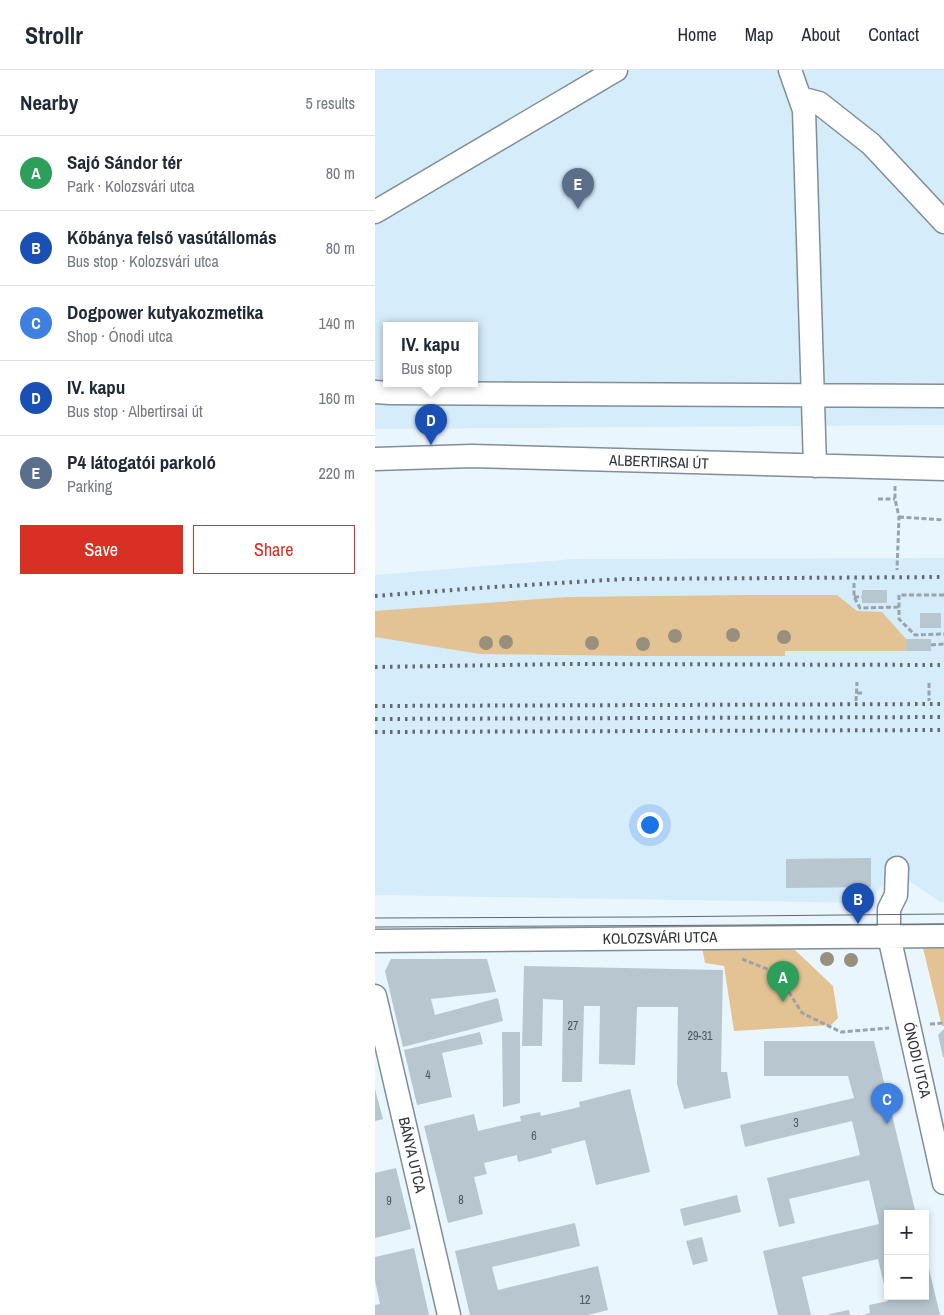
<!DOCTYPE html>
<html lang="en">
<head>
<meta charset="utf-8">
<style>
	:root { --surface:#fff; --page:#f2f2f3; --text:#1f2937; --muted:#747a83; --line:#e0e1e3; --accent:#d93025 }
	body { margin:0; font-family:"Archivo Narrow",sans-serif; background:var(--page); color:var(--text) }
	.controls { position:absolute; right:15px; bottom:15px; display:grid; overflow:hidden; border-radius:0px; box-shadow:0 2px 8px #0003 }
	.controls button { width:45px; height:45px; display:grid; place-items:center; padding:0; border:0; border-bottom:1px solid var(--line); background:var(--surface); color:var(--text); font:25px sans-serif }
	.you { position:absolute; left:274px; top:754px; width:18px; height:18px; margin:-12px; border:4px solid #fff; border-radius:50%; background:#1a73e8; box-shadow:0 0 0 8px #1a73e833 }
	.badge { display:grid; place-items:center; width:32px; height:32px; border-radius:50%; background:var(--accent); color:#fff; font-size:16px; font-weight:700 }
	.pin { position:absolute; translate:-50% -41px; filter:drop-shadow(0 1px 2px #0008) }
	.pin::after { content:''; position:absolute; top:26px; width:18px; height:15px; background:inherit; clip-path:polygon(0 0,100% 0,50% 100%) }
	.popup { position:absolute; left:8px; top:252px; width:95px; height:65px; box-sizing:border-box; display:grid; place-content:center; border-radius:0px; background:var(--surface); filter:drop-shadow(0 1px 4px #0005); font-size:16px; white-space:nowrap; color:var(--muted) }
	.popup b { font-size:19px; color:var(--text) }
	.popup::after { content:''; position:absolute; left:50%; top:100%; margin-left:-10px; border:10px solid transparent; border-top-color:var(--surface) }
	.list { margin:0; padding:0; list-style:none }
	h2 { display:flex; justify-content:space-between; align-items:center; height:65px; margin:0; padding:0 20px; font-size:21px }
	h2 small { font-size:16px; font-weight:400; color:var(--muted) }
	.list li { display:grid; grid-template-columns:32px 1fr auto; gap:15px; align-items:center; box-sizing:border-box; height:75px; padding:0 20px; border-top:1px solid var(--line) }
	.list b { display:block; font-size:19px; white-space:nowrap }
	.list p { margin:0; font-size:16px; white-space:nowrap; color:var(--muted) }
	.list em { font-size:16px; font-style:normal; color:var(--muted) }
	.actions { display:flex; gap:10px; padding:15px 20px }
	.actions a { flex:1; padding:11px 0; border:1px solid var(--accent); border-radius:0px; text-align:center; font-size:18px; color:var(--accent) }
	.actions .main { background:var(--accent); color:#fff }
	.map { position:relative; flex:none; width:569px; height:1245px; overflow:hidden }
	header { display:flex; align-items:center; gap:30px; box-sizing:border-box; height:70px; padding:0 25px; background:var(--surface); border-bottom:1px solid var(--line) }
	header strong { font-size:24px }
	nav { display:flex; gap:28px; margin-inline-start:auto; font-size:18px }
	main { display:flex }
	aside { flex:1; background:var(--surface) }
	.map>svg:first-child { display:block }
	.built { fill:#d5ecfa; fill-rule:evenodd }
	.green { fill:#e3c294 }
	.building { fill:#b7c6cf }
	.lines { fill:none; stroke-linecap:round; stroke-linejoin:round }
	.minor-casing { stroke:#808e97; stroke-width:25 }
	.path { stroke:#9aa3a9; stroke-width:3; stroke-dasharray:5 2.5; stroke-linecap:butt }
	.minor { stroke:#fff; stroke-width:22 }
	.tram { stroke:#61696e; stroke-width:1 }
	.rail { stroke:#61696e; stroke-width:4; stroke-dasharray:2.5 5; stroke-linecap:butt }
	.tree { fill:#988f7d }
	.labels { text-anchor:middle; stroke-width:4; stroke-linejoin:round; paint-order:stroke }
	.number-label { font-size:12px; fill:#4f575c }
	.street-label { font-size:15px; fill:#2c3235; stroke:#fff }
</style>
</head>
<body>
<header>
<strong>Strollr</strong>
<nav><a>Home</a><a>Map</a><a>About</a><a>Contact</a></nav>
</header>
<main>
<aside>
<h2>Nearby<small>5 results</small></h2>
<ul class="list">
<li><span class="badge" style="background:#2e9e5b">A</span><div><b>Sajó Sándor tér</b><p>Park · Kolozsvári utca</p></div><em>80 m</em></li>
<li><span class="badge" style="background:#1a4fb4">B</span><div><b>Kőbánya felső vasútállomás</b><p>Bus stop · Kolozsvári utca</p></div><em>80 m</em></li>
<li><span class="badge" style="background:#3f7fe0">C</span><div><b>Dogpower kutyakozmetika</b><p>Shop · Ónodi utca</p></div><em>140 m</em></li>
<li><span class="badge" style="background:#1a4fb4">D</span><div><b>IV. kapu</b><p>Bus stop · Albertirsai út</p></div><em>160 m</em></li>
<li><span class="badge" style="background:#5c6f8a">E</span><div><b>P4 látogatói parkoló</b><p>Parking</p></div><em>220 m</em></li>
</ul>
<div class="actions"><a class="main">Save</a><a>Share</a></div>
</aside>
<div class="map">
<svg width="569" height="1245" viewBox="0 0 569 1245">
	<rect width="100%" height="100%" fill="#eaf6fe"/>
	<path class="built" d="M0,0H569V355L0,359ZM12,256H100V314H12Z
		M569,488V832H565L534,811L531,800L510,812L492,833L0,825V505L198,489Z"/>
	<path class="green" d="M375,525H462L482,541L507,542L531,569V581H410V586H260L105,584L0,567V541L192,527Z
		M547,874H569V956H567Z
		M327,877L420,880L458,916L463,948L456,955L359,961L349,896L330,893Z"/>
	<path class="building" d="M487,520H512V533H487Z
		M545,543H566V558H545Z
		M531,569H556V581H531Z
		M496,788V817L411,818V789Z
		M16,889H112L121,922L56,929L60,945L123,928L128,951L28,977L10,901Z
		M149,896L348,900L346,1002H352L356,1028L309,1039L302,1014L303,937H262L260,995L224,994L225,936H209L207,1012H187L188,930L168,929L167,976H147Z
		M569,959V987H568L563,965Z
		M105,962L108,974L67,983L77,1027L42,1035L29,980Z
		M127,962H145V1033L128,1037Z
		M389,971H499L541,1144H513V1226H550L551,1186L565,1245H488L495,1243L494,1235L513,1231L503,1189L427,1207L436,1245H403L388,1181L504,1154L494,1110L414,1129L420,1153L404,1157L392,1108L485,1085L477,1051L370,1077L365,1055L479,1028L473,1006H389Z
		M0,1019L8,1049L0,1051Z
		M255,1019L275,1102L221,1115L210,1070L176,1079L177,1083L143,1092L142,1085L109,1093L112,1104L99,1107L108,1144L73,1153L49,1056L99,1044L103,1061L146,1051L145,1046L165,1042L166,1046L205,1037L204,1032Z
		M21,1098L36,1159L0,1168V1103Z
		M362,1125L366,1142L309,1156L305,1139Z
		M200,1153L205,1176L117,1197L123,1220L223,1196L233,1240L213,1245H95L80,1181Z
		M327,1167L333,1191L318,1195L311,1171Z
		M39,1178L54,1245H0V1235L5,1234L0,1211V1187Z
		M474,1240L475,1245H454V1244Z"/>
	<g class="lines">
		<g class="minor-casing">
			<path id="minor" d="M415,0L429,40L440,396
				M425,28L444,33L496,74L569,152
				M0,142L241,0
				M0,322L15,323L569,326
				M0,389L97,386L569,399
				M522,798L521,825L514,839V866L569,1113
				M0,871L569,866
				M0,926L74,1245"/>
		</g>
		<path class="path" d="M520,416V429L524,447L522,500
			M503,429H520
			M524,447L569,450
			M479,513V527L485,538L524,537
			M569,525H524V549L540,565L569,564
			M479,527H487
			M556,575L569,574
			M554,613V631
			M482,623H487
			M481,631L482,612
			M367,889L402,903L427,943L466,962L514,958
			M555,954L569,953"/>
		<use href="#minor" class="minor"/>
		<path class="tram" d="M0,848L268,847L569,844
			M0,857L569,854"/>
		<path class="rail" d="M0,526L103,518L249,509L569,507
			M0,597L194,594L569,595
			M0,636L569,634
			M0,649L569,647
			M0,662L569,660"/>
	</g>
	<g class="tree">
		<circle cx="358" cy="565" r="7"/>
		<circle cx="300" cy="566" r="7"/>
		<circle cx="409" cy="567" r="7"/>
		<circle cx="131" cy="572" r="7"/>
		<circle cx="111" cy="573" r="7"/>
		<circle cx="217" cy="573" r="7"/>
		<circle cx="268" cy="574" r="7"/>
		<circle cx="452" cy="889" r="7"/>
		<circle cx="476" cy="890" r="7"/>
	</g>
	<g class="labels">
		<g class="number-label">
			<text x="198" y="960">27</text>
			<text x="325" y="970">29-31</text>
			<text x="53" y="1009">4</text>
			<text x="421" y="1057">3</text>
			<text x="159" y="1070">6</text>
			<text x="86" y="1134">8</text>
			<text x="14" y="1135">9</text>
			<text x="210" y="1234">12</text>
		</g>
		<g class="street-label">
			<text transform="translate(284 392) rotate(2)" y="5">ALBERTIRSAI ÚT</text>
			<text transform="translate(285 868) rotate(-1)" y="5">KOLOZSVÁRI UTCA</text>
			<text transform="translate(542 990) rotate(77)" y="5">ÓNODI UTCA</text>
			<text transform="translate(37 1085) rotate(77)" y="5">BÁNYA UTCA</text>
		</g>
	</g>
</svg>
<div class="controls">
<button>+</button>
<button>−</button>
</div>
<div class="you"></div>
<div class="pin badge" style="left:408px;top:932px;background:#2e9e5b">A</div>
<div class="pin badge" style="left:483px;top:854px;background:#1a4fb4">B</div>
<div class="pin badge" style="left:512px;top:1054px;background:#3f7fe0">C</div>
<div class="pin badge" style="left:56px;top:375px;background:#1a4fb4">D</div>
<div class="popup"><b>IV. kapu</b>Bus stop</div>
<div class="pin badge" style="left:203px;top:139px;background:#5c6f8a">E</div>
</div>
</main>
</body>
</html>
